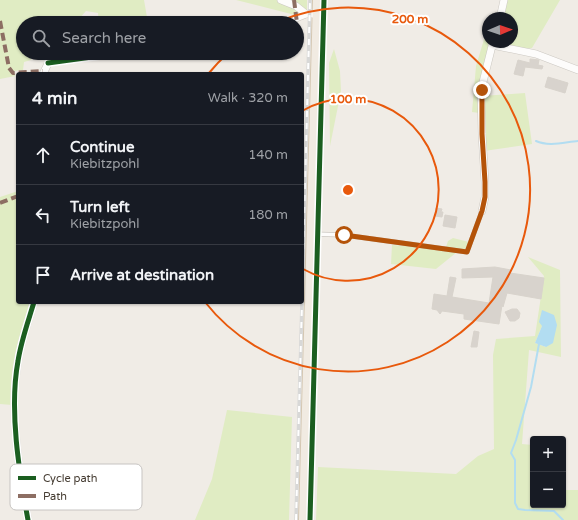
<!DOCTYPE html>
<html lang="en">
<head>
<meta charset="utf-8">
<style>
	:root { --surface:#171b24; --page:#242831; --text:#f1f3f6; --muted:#9ea1a6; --line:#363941 }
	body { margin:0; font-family:"Varela Round",sans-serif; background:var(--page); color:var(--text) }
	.controls { position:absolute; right:12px; bottom:12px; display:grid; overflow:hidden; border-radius:4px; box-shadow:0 1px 3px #0004 }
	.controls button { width:36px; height:36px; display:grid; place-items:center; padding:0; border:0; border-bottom:1px solid var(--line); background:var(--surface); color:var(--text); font:20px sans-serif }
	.compass { position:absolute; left:482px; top:12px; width:36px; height:36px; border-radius:50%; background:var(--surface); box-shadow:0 1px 3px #0004; rotate:88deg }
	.stop { position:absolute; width:12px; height:12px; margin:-9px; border:3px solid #b45309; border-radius:50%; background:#fff }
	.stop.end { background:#b45309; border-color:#fff; box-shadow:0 1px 4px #0008 }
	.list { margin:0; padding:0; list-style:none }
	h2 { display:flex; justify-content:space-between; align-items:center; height:52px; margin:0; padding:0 16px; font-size:17px }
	h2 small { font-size:13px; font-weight:400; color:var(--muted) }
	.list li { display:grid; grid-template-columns:26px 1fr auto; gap:12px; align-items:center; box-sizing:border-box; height:60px; padding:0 16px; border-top:1px solid var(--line) }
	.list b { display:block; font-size:15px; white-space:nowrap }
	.list p { margin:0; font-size:13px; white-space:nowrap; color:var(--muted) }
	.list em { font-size:13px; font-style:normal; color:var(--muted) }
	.icon { flex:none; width:22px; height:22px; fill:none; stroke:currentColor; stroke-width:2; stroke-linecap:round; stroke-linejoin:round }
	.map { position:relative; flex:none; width:578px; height:520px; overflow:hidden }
	.search { position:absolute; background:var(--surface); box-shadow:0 1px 3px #0004; left:16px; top:16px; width:288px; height:44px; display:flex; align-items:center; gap:10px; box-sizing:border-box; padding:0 14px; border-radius:22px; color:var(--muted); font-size:15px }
	.panel { position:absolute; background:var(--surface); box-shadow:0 1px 3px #0004; left:16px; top:72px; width:288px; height:232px; border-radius:4px }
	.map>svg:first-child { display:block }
	.green { fill:#e0ecc3; fill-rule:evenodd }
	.water { fill:#b2ddf1 }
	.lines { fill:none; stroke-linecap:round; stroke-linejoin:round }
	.stream { stroke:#b2ddf1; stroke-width:2 }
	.building { fill:#d8d3cd; stroke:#d8d3cc }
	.service-casing { stroke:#ccc8c2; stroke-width:5 }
	.minor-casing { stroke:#ccc8c2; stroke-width:8 }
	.primary-casing { stroke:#d4c7b2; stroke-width:12 }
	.service { stroke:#fdfcfb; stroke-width:3.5 }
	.minor { stroke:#fdfcfb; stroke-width:7 }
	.primary { stroke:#f1ebe2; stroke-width:10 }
	.rail-casing { stroke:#d8d8d7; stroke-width:3.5 }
	.rail { stroke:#fff; stroke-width:2; stroke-dasharray:6; stroke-linecap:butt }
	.quiet { stroke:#8d6e63; stroke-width:4; stroke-dasharray:8 4; stroke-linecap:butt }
	.cycleway-casing { stroke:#fff; stroke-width:8 }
	.cycleway { stroke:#1b5e20; stroke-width:5 }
	.route { stroke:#b45309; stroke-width:5 }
	.ring { fill:none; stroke:#e8590c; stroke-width:2 }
	.key { fill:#fff; stroke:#c7c4c2; stroke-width:1 }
	.key-label { font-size:11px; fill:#453c32 }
	.centre { fill:#e8590c; stroke:#fff; stroke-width:2 }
	.ring-label { font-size:12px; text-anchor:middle; font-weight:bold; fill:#e8590c; stroke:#fff; stroke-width:4; stroke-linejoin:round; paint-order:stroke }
</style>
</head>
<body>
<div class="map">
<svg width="578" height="520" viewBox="0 0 578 520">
	<rect width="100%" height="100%" fill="#f0ece6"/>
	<path class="green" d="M0,0H144L148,23H99L98,13L86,11L78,20L48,23H23V53H29L31,60L24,62L23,70L14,71L15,76L0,79Z
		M236,0H307V12L305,13L295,15Z
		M507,0H560L532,48L523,49L499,44L498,42H512V18H503Z
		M488,26V42H489L484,68L479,113L472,112L476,66Z
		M334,49L340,71L341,91L330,146L329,63Z
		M525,93L532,144L484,151L483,96Z
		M18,191V302H32L12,405L0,404V197Z
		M453,238L469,242L465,250L446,247L448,241Z
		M392,245L430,248L457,252L436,269L391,264Z
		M528,257L560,270L561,357L529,350L522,444L533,445V505H563V490H578V520H316L318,467L456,474L478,456L494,449L493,355L496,339L535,336L544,276ZM542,326L546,347L535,343Z
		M227,410L292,417L289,520H195L212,479Z"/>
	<path class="water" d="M542,310L554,315L557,325L553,343L546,347L535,343L542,326L539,322Z"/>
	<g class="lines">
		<path class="stream" d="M536,141C549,147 565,142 578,141
			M539,344L531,387L516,440L511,453L515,460V503L518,509L525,510L554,511L563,520"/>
	</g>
	<path class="building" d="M31,53H47V55L32,58Z
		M530,59L539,60L538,65L543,66L542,69L525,67L523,76L514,74L518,60L530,63Z
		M548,77L568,83L565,93L545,87Z
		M436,208L442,209L441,212H443L442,217L435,216Z
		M445,215L457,217L455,228L443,226Z
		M495,267L511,270L510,273L544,278L541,299L507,293L503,307L502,305L499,324L464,319V314L442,311L440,314L437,310L432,309L434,294L447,296L450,277L456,278L452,297L489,303L493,277L462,278V269Z
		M512,309H517L520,313L519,318L515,321H510L505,312Z
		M474,331L479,332L477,347H471Z"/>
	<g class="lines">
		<g class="service-casing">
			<path id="service" d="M313,234L344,235L467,252L482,211"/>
		</g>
		<g class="minor-casing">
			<path id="minor" d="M281,0L296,6L306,14
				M296,18L306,14H318
				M500,18L504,0
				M297,36L298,35
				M492,45L536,54L578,70
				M43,74L53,53
				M482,211L485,197V182L482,134L481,90L493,42
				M28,520C19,471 9,410 18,361C21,341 28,322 34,302"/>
		</g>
		<g class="primary-casing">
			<path id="primary" d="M304,520L318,0"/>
		</g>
		<use href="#service" class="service"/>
		<use href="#minor" class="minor"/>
		<use href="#primary" class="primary"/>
		<g class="rail-casing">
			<path id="rail" d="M302,297L310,0
				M296,520L302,302"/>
		</g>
		<use href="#rail" class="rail"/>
		<path class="quiet" d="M294,0L297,23
			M0,21L9,68L13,73L43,71
			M297,27V42
			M0,203L18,196"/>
		<g class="cycleway-casing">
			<path id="cycleway" d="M48,63L121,53
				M28,520C19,471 9,410 18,361C21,341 28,322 34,302
				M310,520L324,0"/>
		</g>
		<use href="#cycleway" class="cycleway"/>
	</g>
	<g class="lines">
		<path class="route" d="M344,235L467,252L482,211L485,197V182L482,134V90"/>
	</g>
	<g class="ring">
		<path d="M302 111A91 91 0 1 1 303 269"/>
		<path d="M209 73A182 182 0 0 1 227 54M277 22A182 182 0 1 1 205 302"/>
	</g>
	<rect x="10" y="464" width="132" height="46" rx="6" class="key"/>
	<rect x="18" y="476" width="18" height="4" fill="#1b5e20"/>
	<rect x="18" y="494" width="18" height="4" fill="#8d6e63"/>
	<g class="key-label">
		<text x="43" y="482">Cycle path</text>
		<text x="43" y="500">Path</text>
	</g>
	<circle cx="348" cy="190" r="6" class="centre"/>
	<g class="ring-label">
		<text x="410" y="23">200 m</text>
		<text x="348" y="103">100 m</text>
	</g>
</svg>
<div class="controls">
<button>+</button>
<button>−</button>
</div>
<svg class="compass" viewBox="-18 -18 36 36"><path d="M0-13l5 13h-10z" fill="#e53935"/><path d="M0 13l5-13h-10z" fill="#9ea1a6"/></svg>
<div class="stop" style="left:344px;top:235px"></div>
<div class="stop end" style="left:482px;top:90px"></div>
<div class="search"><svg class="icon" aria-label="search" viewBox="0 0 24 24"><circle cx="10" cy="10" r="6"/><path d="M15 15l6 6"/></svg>Search here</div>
<section class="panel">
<h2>4 min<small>Walk · 320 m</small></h2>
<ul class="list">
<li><svg class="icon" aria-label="ahead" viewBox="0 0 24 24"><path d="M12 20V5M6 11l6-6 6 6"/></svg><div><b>Continue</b><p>Kiebitzpohl</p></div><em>140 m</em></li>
<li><svg class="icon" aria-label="left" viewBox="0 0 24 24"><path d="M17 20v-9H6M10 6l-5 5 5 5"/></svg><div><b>Turn left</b><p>Kiebitzpohl</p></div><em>180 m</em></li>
<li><svg class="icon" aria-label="arrive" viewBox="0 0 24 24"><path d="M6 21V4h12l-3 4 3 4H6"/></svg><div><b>Arrive at destination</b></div></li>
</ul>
</section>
</div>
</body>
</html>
